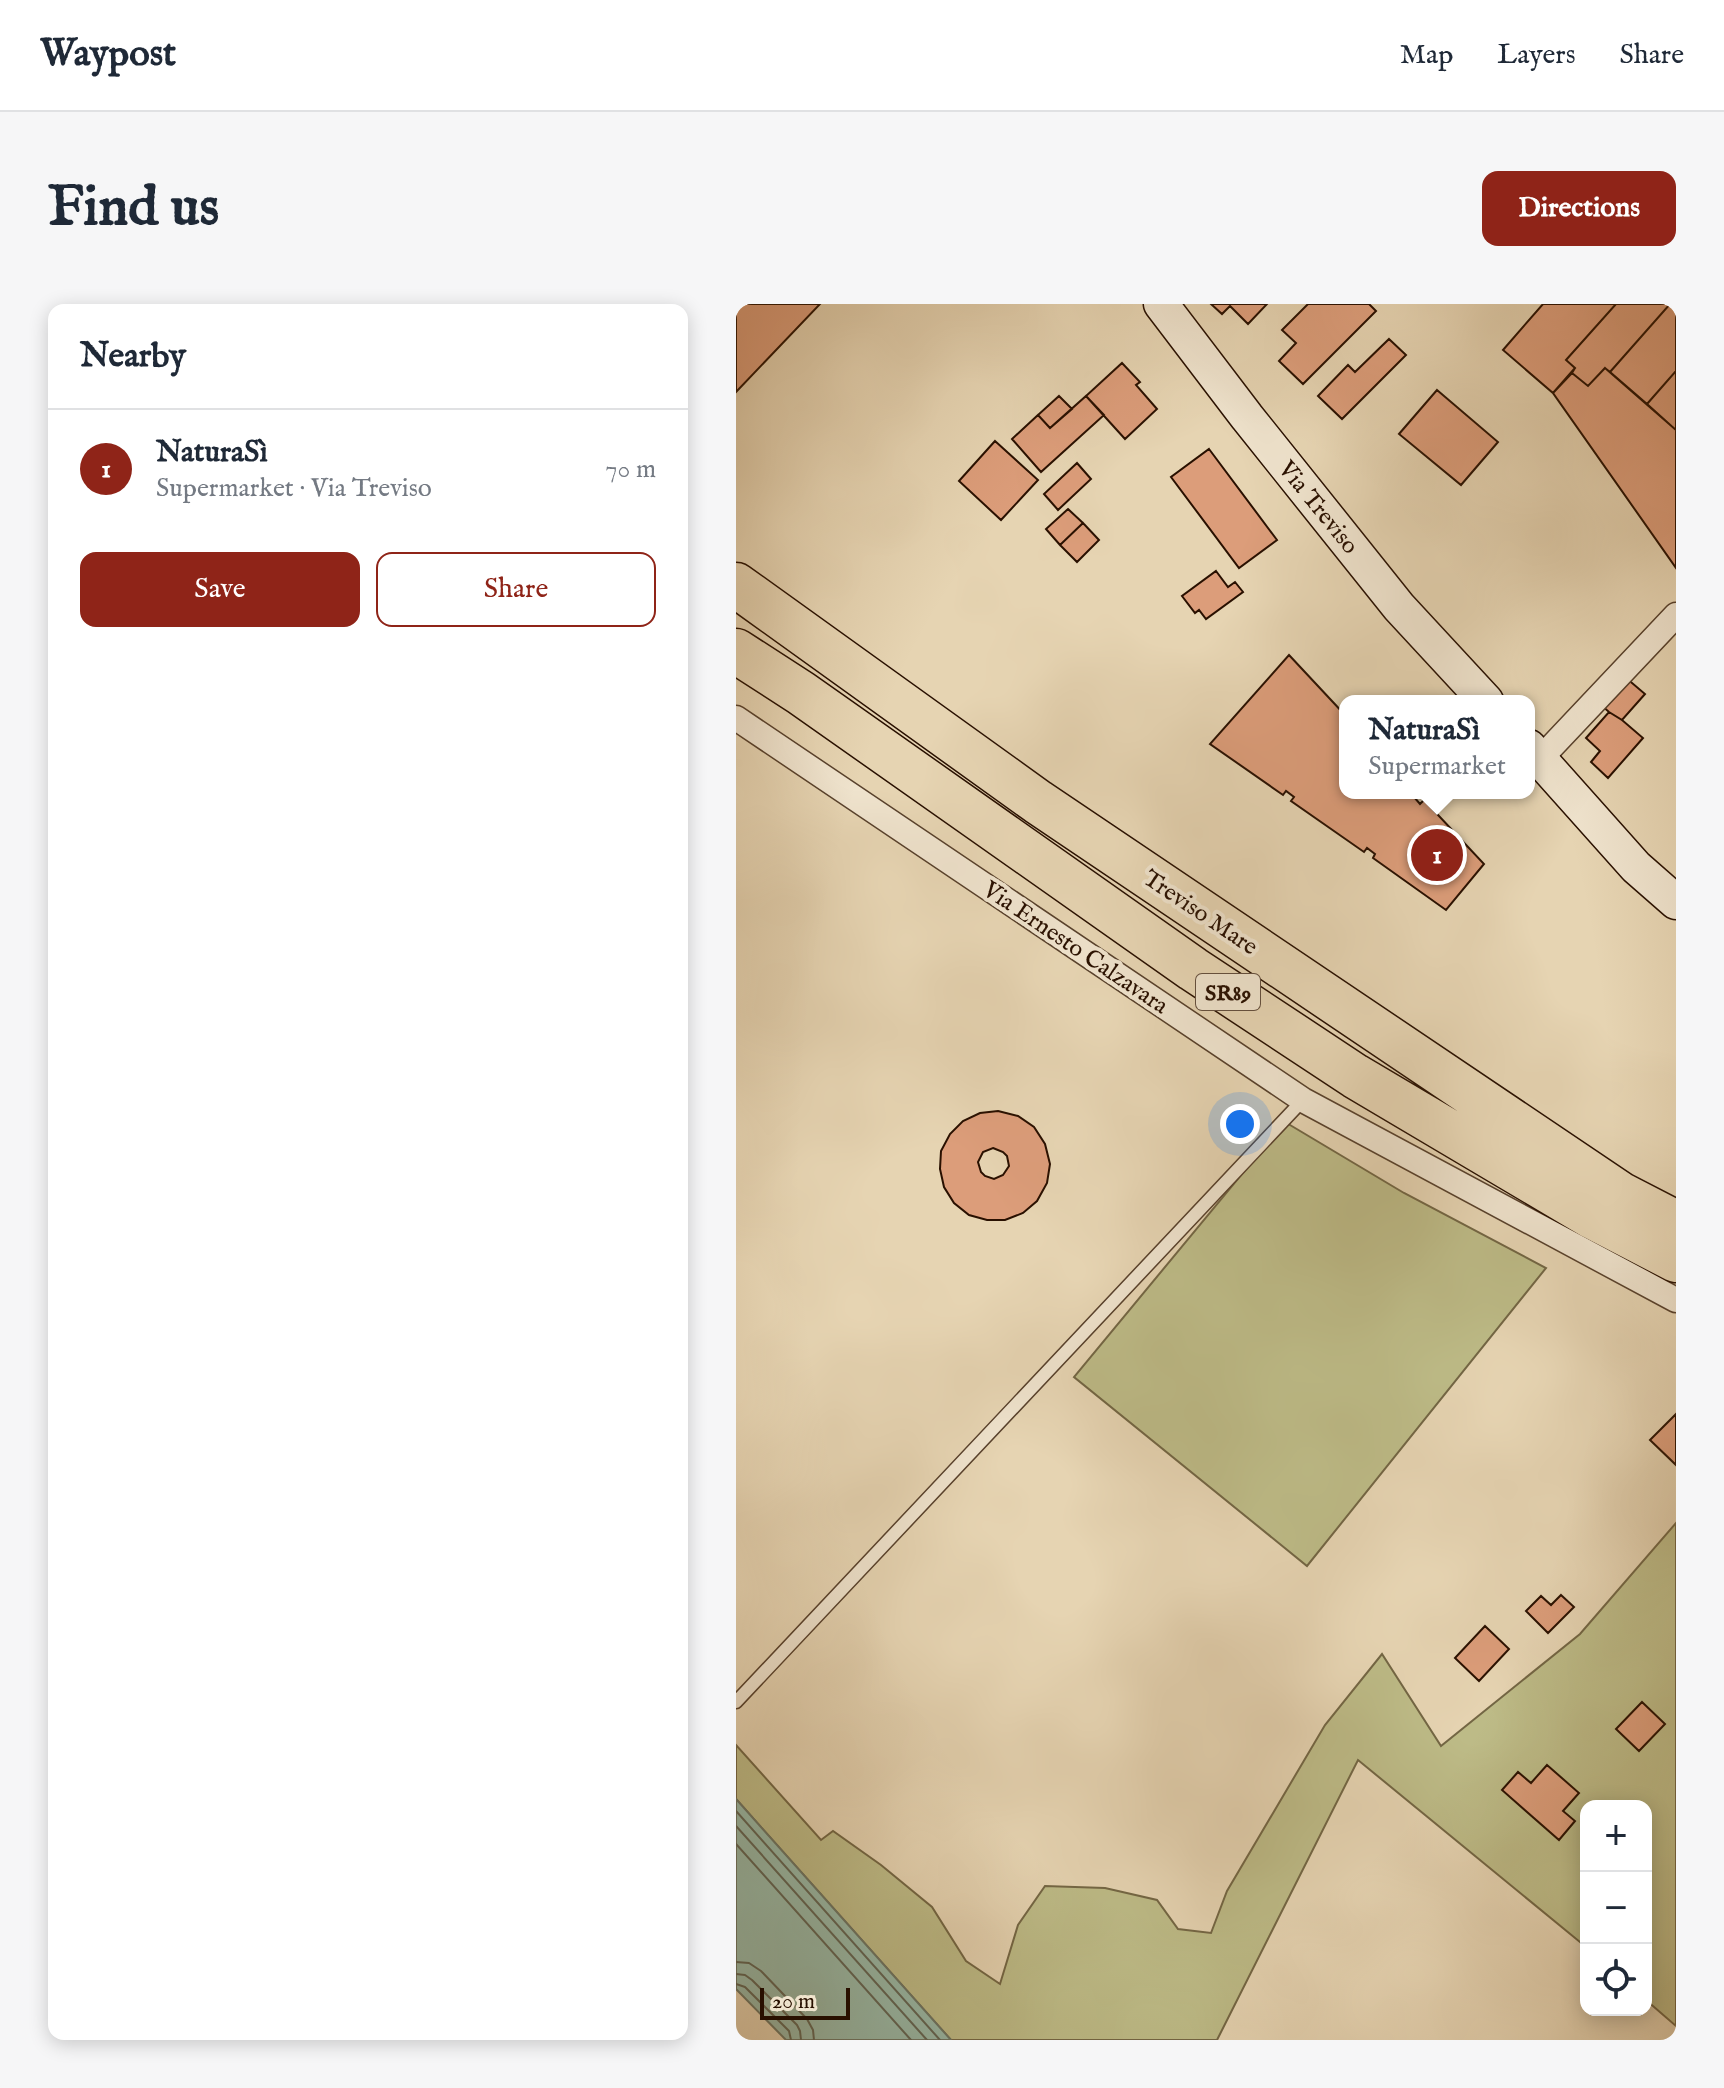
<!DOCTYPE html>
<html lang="en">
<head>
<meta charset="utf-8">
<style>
	:root { --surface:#fff; --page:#f6f6f7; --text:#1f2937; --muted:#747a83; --line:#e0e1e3; --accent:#8f2418 }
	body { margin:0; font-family:"IM FELL English",serif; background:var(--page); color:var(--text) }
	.controls { position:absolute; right:24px; bottom:24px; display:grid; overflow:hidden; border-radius:16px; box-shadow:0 4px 20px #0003 }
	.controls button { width:72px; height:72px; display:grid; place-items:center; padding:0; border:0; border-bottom:2px solid var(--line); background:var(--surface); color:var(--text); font:40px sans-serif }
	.scale { position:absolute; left:24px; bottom:20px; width:90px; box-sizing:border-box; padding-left:8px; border:4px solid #291000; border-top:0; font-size:22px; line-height:28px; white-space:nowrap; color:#291000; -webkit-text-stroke:6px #efe3cd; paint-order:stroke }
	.you { position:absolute; left:504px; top:820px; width:28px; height:28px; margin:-20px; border:6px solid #fff; border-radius:50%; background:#1a73e8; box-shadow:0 0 0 12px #1a73e833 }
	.badge { display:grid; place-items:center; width:52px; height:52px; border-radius:50%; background:var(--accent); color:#fff; font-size:26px; font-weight:700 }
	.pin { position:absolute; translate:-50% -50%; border:4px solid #fff; box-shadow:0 2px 8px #0006 }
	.popup { position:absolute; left:603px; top:391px; width:196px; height:104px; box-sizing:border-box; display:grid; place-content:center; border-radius:16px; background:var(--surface); filter:drop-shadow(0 2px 6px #0005); font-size:26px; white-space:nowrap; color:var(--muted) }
	.popup b { font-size:30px; color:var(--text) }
	.popup::after { content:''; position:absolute; left:50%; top:100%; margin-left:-16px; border:16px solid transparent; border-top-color:var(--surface) }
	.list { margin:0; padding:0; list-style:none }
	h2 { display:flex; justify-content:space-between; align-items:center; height:104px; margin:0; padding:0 32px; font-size:34px }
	h2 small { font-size:26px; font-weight:400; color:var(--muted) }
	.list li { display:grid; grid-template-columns:52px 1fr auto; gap:24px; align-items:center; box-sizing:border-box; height:120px; padding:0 32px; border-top:2px solid var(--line) }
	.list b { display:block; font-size:30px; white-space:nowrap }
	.list p { margin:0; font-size:26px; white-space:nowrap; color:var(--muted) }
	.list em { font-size:26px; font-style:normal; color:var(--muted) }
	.actions { display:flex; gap:16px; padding:24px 32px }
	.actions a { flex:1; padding:18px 0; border:2px solid var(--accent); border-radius:16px; text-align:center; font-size:28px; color:var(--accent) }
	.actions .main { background:var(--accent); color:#fff }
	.icon { flex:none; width:44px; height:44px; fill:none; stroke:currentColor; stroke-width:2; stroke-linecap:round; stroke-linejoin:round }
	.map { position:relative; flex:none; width:940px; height:1736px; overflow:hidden; border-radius:16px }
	header { display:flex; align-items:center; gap:48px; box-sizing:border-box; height:112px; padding:0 40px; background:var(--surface); border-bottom:2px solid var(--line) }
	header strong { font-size:38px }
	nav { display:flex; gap:44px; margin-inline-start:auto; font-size:28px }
	.intro { display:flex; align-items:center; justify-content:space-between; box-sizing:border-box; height:192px; padding:0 48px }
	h1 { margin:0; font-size:56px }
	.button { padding:20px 36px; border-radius:16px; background:var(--accent); color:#fff; font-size:28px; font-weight:700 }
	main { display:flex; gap:48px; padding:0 48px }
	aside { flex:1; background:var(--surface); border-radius:16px; box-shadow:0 4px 20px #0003 }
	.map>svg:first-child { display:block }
	.green { fill:#bdbb87; stroke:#736644; stroke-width:2 }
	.water { fill:#97b9a8; stroke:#6b7565; stroke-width:2 }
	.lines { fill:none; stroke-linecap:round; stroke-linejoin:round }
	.shore { stroke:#606454; stroke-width:2 }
	.building { fill:#dc9d7a; stroke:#291000; stroke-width:2; fill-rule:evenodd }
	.lane-casing { stroke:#58412c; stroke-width:15 }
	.street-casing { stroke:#58412c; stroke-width:27 }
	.secondary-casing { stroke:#291000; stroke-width:37 }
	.highway-casing { stroke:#291000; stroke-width:47 }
	.lane { stroke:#efe3cd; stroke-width:12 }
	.street { stroke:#efe3cd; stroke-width:24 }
	.secondary { stroke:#efe3cd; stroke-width:34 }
	.highway { stroke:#e6d4b2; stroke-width:44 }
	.labels { text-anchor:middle; stroke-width:8; stroke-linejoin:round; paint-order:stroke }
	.shield { fill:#efe3cd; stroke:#644f3e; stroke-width:2 }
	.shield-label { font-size:22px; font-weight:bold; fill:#291000 }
	.street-label { font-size:24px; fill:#291000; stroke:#efe3cd }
</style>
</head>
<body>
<header>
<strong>Waypost</strong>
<nav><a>Map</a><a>Layers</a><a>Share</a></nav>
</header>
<div class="intro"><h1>Find us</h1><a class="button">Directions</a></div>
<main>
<aside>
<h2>Nearby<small></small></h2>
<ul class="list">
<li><span class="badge">1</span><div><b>NaturaSì</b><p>Supermarket · Via Treviso</p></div><em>70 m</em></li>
</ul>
<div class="actions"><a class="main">Save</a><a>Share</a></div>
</aside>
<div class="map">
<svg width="940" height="1736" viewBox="0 0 940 1736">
	<rect width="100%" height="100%" fill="#e6d4b2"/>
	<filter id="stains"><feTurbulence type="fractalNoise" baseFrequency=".0025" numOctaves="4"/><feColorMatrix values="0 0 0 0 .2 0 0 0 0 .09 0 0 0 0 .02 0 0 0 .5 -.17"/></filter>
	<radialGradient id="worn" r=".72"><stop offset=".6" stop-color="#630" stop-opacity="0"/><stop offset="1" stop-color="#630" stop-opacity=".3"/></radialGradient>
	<path class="green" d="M549,818L668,889L810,964L571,1262L338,1073Z
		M940,1219V1722L910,1696V1502H850V1643L622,1456L481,1736H215L0,1495V1441L85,1536L97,1527L145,1561L196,1603L230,1657L264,1680L282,1621L309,1582L369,1584L421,1596L442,1625L475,1629L491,1587L589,1421L646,1350L705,1442L844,1330Z"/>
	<path class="water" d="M0,1495L215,1736H50L0,1685Z"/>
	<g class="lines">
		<path class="shore" d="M0,1507L204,1736
			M0,1522L191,1736
			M0,1540L175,1736
			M0,1658L13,1659L25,1667L71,1715L77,1726L78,1736
			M0,1670L9,1671L16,1676L61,1721L64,1727L65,1736
			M0,1680L9,1683L53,1727L55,1736"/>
	</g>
	<path class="building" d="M0,0H84L0,88Z
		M475,0H531L512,20L494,2L486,10Z
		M572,0H633L640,7L567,80L543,57L560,39L546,26Z
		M807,0H880L830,56L839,64L817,89L767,46Z
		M880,0H934L874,68L869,64L852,82L836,69L839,64L830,56Z
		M934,0H940V67L911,100L874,68Z
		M653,35L670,51L606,115L582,92L612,61L619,68Z
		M386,59L404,78L400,81L421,105L389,135L350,92Z
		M869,64L940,126V264L817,89L836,69L852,82Z
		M940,67V126L911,100Z
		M701,86L762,138L725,181L663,130Z
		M323,92L336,105L314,124L302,111Z
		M350,92L368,111L305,168L276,135L302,111L314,124Z
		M259,137L302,176L265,216L223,177Z
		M473,145L541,236L503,264L435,173Z
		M341,159L355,175L322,206L308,190Z
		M332,205L347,219L324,241L310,225Z
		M347,219L363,236L341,258L324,241Z
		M480,267L492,283L499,278L507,288L470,315L463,306L459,309L446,292Z
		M553,351L609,411V489H682L678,493L684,500L688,496L748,560L710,606L637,554L639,550L631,544L628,548L555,497L558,493L550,487L547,491L474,440Z
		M889,373L909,390L886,416L873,408L865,401Z
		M873,408L886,416L907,434L872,474L855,458L864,447L850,434Z
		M262,807L282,812L298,823L309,840L314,860L311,879L301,897L287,909L269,916H251L233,911L218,899L208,883L204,865L205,847L214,830L227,817L244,809ZM257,844L267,848L271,852L273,862L267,871L258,875L249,872L245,868L242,858L247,848Z
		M940,1110V1161L914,1136Z
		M825,1291L838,1303L812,1329L790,1307L805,1292L815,1301Z
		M749,1322L773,1345L743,1377L719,1354Z
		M906,1398L929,1420L903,1447L880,1425Z
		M811,1461L843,1489L827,1507L839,1517L823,1536L766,1486L782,1468L795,1479Z"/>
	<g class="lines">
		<g class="lane-casing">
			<path id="lane" d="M0,1398L567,796"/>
		</g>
		<g class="street-casing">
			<path id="street" d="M0,414L567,796L940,996
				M804,455L940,311"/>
		</g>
		<g class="secondary-casing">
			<path id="secondary" d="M425,0L511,113L663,303L750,397
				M793,443L900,563L940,598"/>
		</g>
		<g class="highway-casing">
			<path id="highway" d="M0,281L302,498L884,890L940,919
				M0,347L65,389L457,665L619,772L857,913L940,956"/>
		</g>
		<use href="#lane" class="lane"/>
		<use href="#street" class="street"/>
		<use href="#secondary" class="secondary"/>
		<use href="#highway" class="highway"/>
	</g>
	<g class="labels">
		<rect class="shield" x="460" y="670" width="64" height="36" rx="6"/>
		<g class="shield-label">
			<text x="492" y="696">SR89</text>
		</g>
		<g class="street-label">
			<text transform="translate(583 203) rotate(51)" y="8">Via Treviso</text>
			<text transform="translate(465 608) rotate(34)" y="8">Treviso Mare</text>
			<text transform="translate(340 643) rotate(34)" y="8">Via Ernesto Calzavara</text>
		</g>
	</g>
	<rect width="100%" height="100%" filter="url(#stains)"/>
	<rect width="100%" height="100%" fill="url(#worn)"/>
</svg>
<div class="controls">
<button>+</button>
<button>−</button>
<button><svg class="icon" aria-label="locate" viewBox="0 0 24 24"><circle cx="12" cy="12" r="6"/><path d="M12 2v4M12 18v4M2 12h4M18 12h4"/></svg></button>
</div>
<div class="scale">20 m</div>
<div class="you"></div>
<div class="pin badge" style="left:701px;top:551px">1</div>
<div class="popup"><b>NaturaSì</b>Supermarket</div>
</div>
</main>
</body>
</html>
